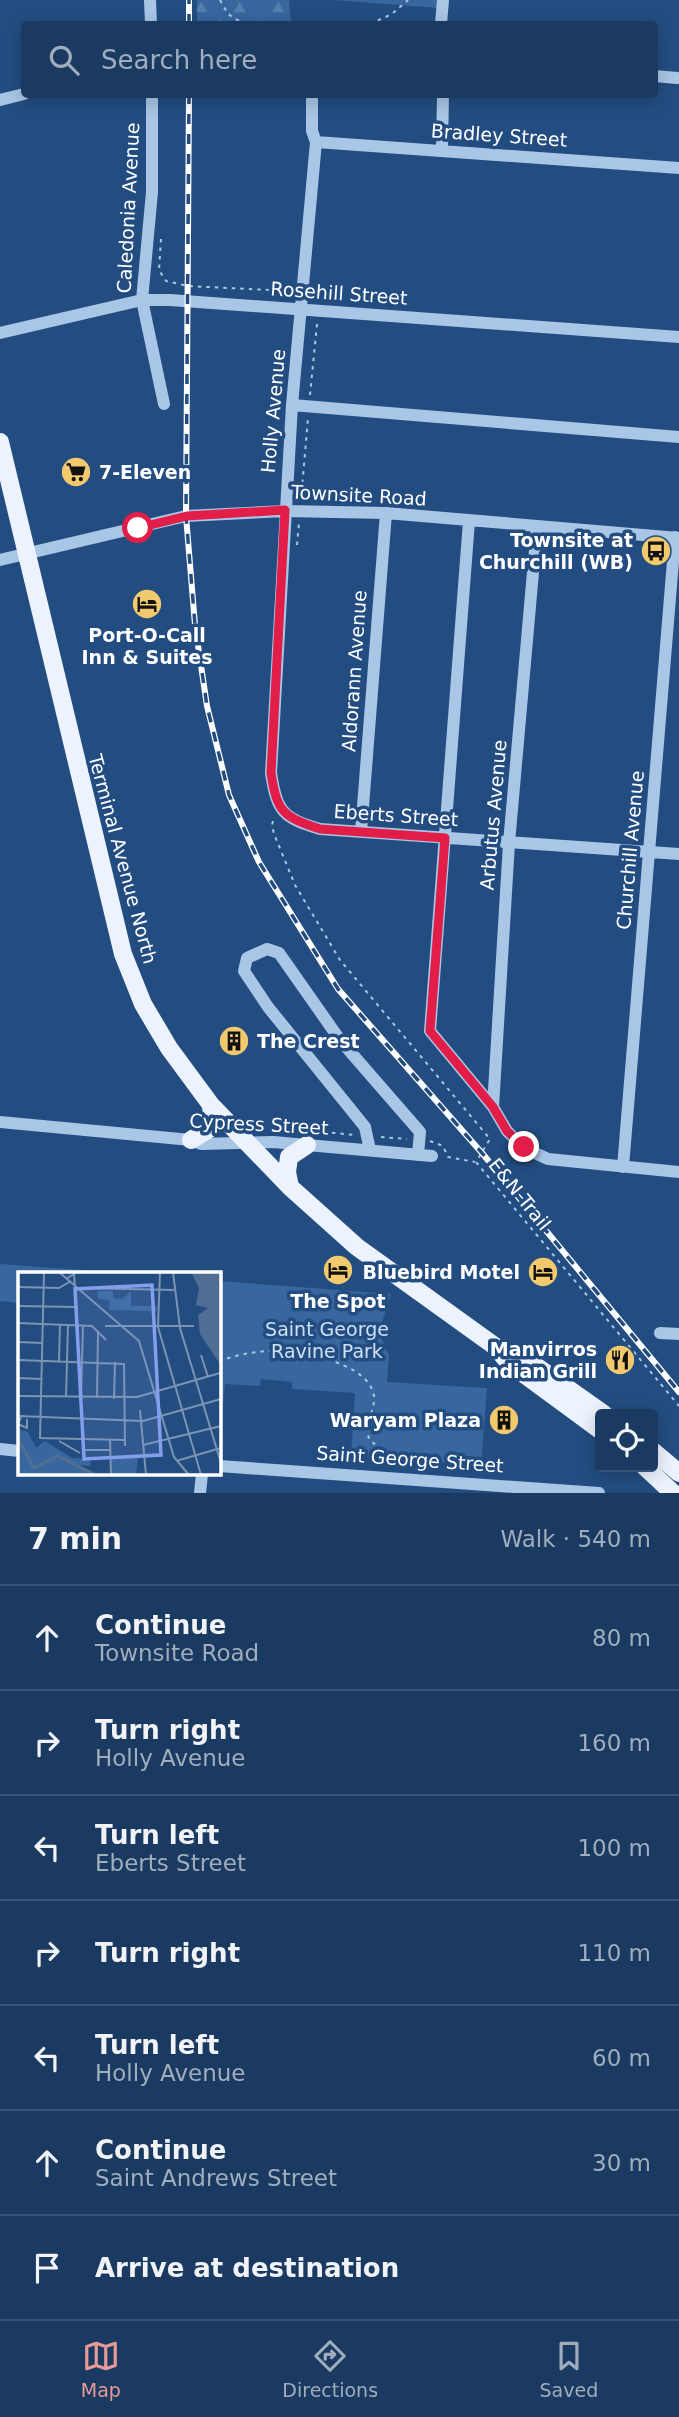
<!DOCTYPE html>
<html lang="en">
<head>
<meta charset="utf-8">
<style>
	:root { --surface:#1a3a61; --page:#234167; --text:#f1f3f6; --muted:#9fadbd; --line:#385476; --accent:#e69b98 }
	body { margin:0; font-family:"DejaVu Sans",sans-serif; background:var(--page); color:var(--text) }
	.controls { position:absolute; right:21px; bottom:21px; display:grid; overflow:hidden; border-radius:7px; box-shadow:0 4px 18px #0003 }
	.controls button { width:63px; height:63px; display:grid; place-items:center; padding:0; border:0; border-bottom:2px solid var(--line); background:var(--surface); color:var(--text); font:35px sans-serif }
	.stop { position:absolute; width:21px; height:21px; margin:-16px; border:5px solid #e11d48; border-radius:50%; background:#fff }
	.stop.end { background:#e11d48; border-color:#fff; box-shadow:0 2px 7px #0008 }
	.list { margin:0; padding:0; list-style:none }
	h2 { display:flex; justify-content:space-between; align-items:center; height:91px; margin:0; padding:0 28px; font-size:30px }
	h2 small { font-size:23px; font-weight:400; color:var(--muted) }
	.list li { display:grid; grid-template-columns:46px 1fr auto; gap:21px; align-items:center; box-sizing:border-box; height:105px; padding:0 28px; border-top:2px solid var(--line) }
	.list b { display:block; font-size:26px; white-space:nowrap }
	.list p { margin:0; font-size:23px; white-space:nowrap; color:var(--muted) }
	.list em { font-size:23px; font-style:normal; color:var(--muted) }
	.icon { flex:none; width:38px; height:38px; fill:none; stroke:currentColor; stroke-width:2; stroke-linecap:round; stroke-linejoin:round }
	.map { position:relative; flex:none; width:679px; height:1493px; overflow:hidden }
	.search { position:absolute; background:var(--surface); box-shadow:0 4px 18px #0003; left:21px; right:21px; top:21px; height:77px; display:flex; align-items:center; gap:18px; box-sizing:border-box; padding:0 24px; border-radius:7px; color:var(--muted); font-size:26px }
	.sheet { height:826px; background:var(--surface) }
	nav { display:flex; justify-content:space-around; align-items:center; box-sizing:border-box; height:98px; border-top:2px solid var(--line); background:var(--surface); font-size:19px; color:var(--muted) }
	nav a { display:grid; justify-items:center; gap:4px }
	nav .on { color:var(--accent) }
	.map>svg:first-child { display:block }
	.forest { fill:url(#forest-firs) }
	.park { fill:#37679e }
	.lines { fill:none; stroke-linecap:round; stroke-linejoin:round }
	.path { stroke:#aac6e7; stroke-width:2; stroke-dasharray:3.5 5; stroke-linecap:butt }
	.minor { stroke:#aac6e7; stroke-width:12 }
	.major { stroke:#ecf3fd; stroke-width:18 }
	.rail-casing { stroke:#fff; stroke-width:6 }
	.rail { stroke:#234d81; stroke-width:3.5; stroke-dasharray:10; stroke-linecap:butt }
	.route { stroke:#e11d48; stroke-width:9 }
	.labels { text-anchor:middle; stroke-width:7; stroke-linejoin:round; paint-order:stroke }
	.street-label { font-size:19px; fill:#fff; stroke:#234d81 }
	.poi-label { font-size:19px; font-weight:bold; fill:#fff; stroke:#234d81; text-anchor:end }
	.park-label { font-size:19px; fill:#cde0f5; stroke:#234d81 }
	.inset-river { fill:none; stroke:#506e94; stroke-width:3.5 }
	.inset-road { fill:none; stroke:#7b94b3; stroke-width:2 }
	.view { fill:#839eea; fill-opacity:0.15; stroke:#839eea; stroke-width:3.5 }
	.inset-edge { fill:none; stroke:#fff; stroke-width:3.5 }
</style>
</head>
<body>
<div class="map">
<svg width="679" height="1493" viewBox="0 0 679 1493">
	<defs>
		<pattern id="forest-firs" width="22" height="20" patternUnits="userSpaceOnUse" patternTransform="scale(1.75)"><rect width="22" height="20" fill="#37679e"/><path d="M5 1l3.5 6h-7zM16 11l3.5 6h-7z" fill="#557ead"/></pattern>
	</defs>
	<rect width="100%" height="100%" fill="#234d81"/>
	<path class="forest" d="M197,0H289L291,24H197Z"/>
	<path class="park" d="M333,0H439L438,8Z
		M0,1264L136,1274H19V1303L0,1301Z
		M219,1281L391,1294L379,1332L389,1355L387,1382L487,1388L481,1465L351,1456L355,1393L292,1389V1382L261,1379L260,1386L225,1384L219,1446Z"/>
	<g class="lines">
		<path class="path" d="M220,0L228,14L244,24
			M370,24L392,14L408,0
			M161,239L159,270L166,281L188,286L290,291
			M310,395L317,324
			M301,500L308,418
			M297,545L299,523
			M273,821L272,825L274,834L295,885L340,960L490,1139L476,1162L679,1406
			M261,1127L303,1130
			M315,1131L355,1135
			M381,1137L407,1139
			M430,1141L443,1146L448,1157L475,1162
			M219,1361C234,1356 250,1352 267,1351C295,1350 364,1361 373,1392C378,1407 364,1421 369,1439L391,1459L394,1466"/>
		<path class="minor" d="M150,0L151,24
			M441,24L443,0
			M654,76L677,78
			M152,94V192L142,300L164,404
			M312,97V131L316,142L292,405L271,773C277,812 283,818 320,829L679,854
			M0,100L24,94
			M316,142L679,168
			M442,150L443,94
			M0,333L142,300H170L679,337
			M292,405L679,437
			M469,521L430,1031L493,1107L507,1131L524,1148L548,1159L679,1172
			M0,560L186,516L285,511L386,513L679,538
			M361,832L386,513
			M493,1107L509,843L537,527
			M0,1122L191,1140L201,1144L273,1142L432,1156
			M370,1150L365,1127L268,1007L244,971L247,958L267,949L279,953L340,1040L420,1132L418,1155
			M623,1167L675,537
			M660,1333L679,1334
			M0,1449L19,1451
			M219,1466L599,1493
			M200,1493L202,1474"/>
		<path class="major" d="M0,442L123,954L143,1004L169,1048L211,1105L290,1187L357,1247L496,1347L509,1363L600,1430
			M191,1140L209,1129L212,1119L211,1105
			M290,1187L287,1172L289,1157L307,1145
			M499,1349L519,1354L604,1414
			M653,1451L679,1473
			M645,1467L673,1493"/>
		<g class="rail-casing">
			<path id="rail" d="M189,24V0
				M189,94L186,516L195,625L207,706L229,795L259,862L338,989L482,1153L679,1392"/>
		</g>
		<use href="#rail" class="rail"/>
	</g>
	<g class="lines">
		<path class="route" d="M138,528L187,516L285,510L271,773C277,812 283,817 320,829L445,838L430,1031L493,1107L507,1131L524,1147"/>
	</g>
	<defs>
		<g id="supermarket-disc" transform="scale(1.575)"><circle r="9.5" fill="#f2ca6d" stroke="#234d81"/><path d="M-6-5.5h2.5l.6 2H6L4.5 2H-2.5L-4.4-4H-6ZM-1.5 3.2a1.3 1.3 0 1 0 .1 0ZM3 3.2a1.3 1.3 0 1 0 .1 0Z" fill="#111"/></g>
		<g id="bus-disc" transform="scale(1.575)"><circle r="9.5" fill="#f2ca6d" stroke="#234d81"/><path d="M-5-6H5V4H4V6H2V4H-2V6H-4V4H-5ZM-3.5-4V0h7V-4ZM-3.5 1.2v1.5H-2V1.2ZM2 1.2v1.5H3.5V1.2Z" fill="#111"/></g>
		<g id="hotel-disc" transform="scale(1.575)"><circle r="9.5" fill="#f2ca6d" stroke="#234d81"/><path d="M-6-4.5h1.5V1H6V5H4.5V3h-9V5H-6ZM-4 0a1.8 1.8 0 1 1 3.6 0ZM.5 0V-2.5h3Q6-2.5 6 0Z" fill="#111"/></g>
		<g id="building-disc" transform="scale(1.575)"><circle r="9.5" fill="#f2ca6d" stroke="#234d81"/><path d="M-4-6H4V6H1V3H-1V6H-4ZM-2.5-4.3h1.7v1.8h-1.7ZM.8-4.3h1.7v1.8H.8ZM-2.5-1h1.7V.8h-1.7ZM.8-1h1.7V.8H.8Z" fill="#111"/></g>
		<g id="restaurant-disc" transform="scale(1.575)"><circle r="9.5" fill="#f2ca6d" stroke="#234d81"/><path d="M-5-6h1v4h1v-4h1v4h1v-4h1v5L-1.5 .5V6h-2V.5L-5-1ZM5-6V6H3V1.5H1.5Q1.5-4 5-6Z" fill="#111"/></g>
	</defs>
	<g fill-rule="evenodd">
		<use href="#supermarket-disc" x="76" y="472"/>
		<use href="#bus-disc" x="656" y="551"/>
		<use href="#hotel-disc" x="147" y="604"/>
		<use href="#building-disc" x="234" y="1041"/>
		<use href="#hotel-disc" x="338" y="1270"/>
		<use href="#hotel-disc" x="543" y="1272"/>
		<use href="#restaurant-disc" x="620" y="1360"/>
		<use href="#building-disc" x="504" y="1420"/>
	</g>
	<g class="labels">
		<g class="street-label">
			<text transform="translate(499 135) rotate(4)" y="7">Bradley Street</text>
			<text transform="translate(128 208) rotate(-87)" y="7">Caledonia Avenue</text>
			<text transform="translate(339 293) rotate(4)" y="7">Rosehill Street</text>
			<text transform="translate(273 411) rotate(-85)" y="7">Holly Avenue</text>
			<text transform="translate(359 495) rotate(3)" y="7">Townsite Road</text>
			<text transform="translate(354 671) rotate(-86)" y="7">Aldorann Avenue</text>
			<text transform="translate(396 815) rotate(4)" y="7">Eberts Street</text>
			<text transform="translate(493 815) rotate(-85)" y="7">Arbutus Avenue</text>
			<text transform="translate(630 850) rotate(-85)" y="7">Churchill Avenue</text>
			<text transform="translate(123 859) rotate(75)" y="7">Terminal Avenue North</text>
			<text transform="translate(259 1124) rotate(3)" y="7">Cypress Street</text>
			<text transform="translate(520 1194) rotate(51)" y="7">E&amp;N Trail</text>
			<text transform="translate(410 1459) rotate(4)" y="7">Saint George Street</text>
		</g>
		<g class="poi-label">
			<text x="99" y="479" text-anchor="start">7-Eleven</text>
			<text x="633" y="547">Townsite at<tspan x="633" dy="22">Churchill (WB)</tspan></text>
			<text x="147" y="642" text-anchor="middle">Port-O-Call<tspan x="147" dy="22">Inn &amp; Suites</tspan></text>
			<text x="257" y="1048" text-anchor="start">The Crest</text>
			<text x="520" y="1279">Bluebird Motel</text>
			<text x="338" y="1308" text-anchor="middle">The Spot</text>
			<text x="597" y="1356">Manvirros<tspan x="597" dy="22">Indian Grill</tspan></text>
			<text x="481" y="1427">Waryam Plaza</text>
		</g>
		<g class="park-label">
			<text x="327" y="1336">Saint George<tspan x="327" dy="22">Ravine Park</tspan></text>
		</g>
	</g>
	<g transform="translate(18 1272)">
		<rect width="203" height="203" fill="#234d81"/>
		<path d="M0,157L16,177L27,169L54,186L73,187L72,194L43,191L0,203Z" fill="#37679e"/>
		<path d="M80,19H95V26L105,27L113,19V34H139V39L91,38V28L80,27ZM0,157L10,160L19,178V191H12L9,171ZM0,166L7,172L13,194L39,181L49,191L84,203H0ZM93,184L120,185L118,203H93Z" fill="#37679e"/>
		<path d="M173,0H203L202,92L182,62L180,43L190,36L178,33L181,16Z" fill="#506e94"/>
		<path class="inset-river" d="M0,167L16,196L40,184L77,203"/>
		<path class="inset-road" d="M26,0L22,166L106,168M41,0L121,69L156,185L171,203M142,0L140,55L183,203M155,0L162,56L203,191M48,7L56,2L57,16M0,15L41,16L53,9M62,16L156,18M0,34L60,35M0,51L74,54L88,68M87,54H176M0,70L25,71M183,83L190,105M0,88L106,92L107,174M41,89L42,52M0,106L24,107M0,124L119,125L202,101M48,125L50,53M63,126L65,53M79,126L80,60M96,127L97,90M122,138L128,203M0,144L125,149L203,127M3,145L0,152L9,156V147M92,168L93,203M41,169L62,181M125,173L203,154M66,178H93M158,189L203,176"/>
		<path class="view" d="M134,13L143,183L66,187L57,17Z"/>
		<rect width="203" height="203" class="inset-edge"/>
	</g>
</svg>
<div class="controls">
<button><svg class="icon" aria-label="locate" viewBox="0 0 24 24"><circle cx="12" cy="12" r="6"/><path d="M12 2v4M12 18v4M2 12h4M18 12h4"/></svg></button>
</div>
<div class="stop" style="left:138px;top:528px"></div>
<div class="stop end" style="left:524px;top:1147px"></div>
<div class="search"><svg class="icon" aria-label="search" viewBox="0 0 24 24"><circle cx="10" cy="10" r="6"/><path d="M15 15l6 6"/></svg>Search here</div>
</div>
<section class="sheet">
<h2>7 min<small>Walk · 540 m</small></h2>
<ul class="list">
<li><svg class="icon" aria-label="ahead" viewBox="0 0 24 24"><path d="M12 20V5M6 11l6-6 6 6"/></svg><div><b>Continue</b><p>Townsite Road</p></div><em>80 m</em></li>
<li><svg class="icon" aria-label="right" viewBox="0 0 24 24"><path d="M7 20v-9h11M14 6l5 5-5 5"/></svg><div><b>Turn right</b><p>Holly Avenue</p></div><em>160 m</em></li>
<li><svg class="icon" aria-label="left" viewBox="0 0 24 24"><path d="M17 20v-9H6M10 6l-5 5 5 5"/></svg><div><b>Turn left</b><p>Eberts Street</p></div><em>100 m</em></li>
<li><svg class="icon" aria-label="right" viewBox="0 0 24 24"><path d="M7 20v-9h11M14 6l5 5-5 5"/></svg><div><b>Turn right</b></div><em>110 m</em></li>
<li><svg class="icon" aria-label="left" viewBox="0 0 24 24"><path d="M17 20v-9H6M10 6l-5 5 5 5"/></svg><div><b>Turn left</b><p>Holly Avenue</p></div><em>60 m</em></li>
<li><svg class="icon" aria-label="ahead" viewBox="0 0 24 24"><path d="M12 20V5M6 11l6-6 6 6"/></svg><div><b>Continue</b><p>Saint Andrews Street</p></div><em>30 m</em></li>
<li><svg class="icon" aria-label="arrive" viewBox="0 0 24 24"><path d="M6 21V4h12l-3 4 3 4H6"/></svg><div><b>Arrive at destination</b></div></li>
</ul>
</section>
<nav>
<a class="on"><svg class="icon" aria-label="map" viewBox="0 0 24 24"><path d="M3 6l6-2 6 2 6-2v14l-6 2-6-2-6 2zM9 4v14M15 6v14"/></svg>Map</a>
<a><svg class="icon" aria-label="directions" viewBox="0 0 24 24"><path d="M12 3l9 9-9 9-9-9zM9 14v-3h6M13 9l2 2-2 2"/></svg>Directions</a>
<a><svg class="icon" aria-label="saved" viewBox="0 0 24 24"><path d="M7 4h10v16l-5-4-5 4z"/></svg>Saved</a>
</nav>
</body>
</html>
